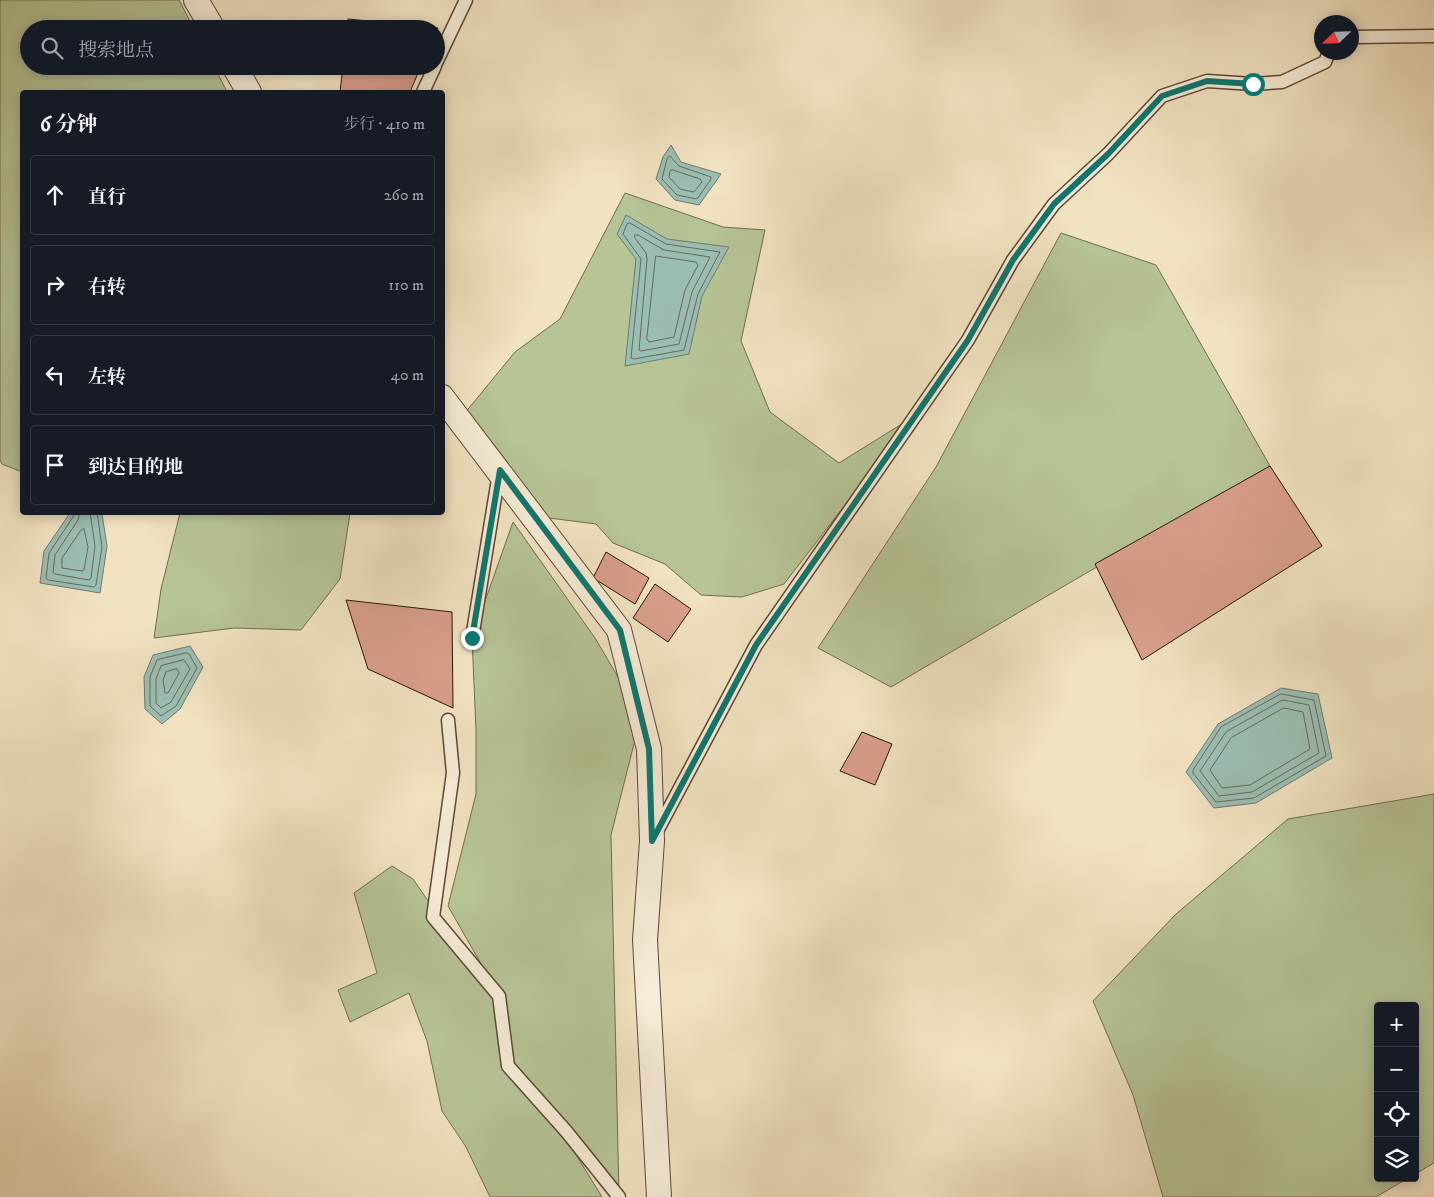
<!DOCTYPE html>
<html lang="zh">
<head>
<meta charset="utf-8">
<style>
	:root { --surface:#171b24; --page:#242831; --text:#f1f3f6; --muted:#9ea1a6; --line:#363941 }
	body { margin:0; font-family:"IM FELL DW Pica","Noto Serif SC",serif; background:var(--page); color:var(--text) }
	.controls { position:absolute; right:15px; bottom:15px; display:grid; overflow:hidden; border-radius:5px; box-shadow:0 2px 12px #0003 }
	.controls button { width:45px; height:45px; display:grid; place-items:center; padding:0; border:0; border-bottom:1px solid var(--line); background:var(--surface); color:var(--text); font:25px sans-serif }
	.compass { position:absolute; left:1314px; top:15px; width:45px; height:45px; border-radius:50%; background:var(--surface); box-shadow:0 2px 12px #0003; rotate:247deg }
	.stop { position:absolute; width:15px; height:15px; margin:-11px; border:4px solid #0f766e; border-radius:50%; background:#fff }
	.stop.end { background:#0f766e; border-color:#fff; box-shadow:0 1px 5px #0008 }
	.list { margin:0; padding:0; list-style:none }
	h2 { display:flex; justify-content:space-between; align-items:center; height:65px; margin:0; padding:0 20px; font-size:21px }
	h2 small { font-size:16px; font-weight:400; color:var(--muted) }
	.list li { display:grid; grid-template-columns:32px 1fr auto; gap:15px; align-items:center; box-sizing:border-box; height:80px; margin:0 10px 10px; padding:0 10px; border:1px solid var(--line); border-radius:5px }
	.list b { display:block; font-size:19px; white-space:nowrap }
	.list em { font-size:16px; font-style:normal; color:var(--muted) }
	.icon { flex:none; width:28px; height:28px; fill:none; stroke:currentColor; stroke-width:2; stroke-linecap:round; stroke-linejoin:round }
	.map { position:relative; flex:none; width:1434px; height:1197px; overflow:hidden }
	.search { position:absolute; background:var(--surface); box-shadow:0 2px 12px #0003; left:20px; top:20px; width:425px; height:55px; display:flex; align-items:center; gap:12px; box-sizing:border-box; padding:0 18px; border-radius:28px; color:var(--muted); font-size:19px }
	.panel { position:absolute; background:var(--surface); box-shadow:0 2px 12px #0003; left:20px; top:90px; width:425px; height:425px; border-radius:5px }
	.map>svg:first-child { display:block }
	.green { fill:#b6c496; stroke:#716c50 }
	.water { fill:#9bbeb2; stroke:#6f7a6e }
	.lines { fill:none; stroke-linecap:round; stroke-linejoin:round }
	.shore { stroke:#646a5e; stroke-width:1 }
	.building { fill:#d89e8b; stroke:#2c1509 }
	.lane-casing { stroke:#5d4837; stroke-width:15 }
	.street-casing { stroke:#5d4837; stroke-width:26 }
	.lane { stroke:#f6ecd7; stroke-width:12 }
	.street { stroke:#f6ecd7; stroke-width:24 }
	.route { stroke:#0f766e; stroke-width:6 }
</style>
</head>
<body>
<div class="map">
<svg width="1434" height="1197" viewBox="0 0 1434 1197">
	<rect width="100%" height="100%" fill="#f1e2c1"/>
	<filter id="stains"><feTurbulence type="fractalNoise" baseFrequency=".004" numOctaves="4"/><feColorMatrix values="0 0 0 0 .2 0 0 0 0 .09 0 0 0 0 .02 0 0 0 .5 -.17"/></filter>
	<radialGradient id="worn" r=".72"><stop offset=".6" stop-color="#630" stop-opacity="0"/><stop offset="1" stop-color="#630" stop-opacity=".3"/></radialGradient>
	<path class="green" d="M0,0H179L194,29H29V66H214L227,92H22V472L2,464L0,460Z
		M625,193L723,227L765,230L741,341L770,412L839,463L913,417L784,584L742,597L701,595L665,564L613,543L596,524L549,518L496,484L460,419L515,352L560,319Z
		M1061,233L1156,265L1270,466L891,687L818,648L936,467Z
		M180,513H350L340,579L301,630L234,628L154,638L161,589Z
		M513,522L595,638L641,716L611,835L619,1196L559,1127L602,1197H490L466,1147L442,1111L427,1041L409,993L350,1022L338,990L377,973L354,893L392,866L413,879L468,959L497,992L448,906L476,794V730L472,638Z
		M1434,794V1163L1415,1174V1006H1378V1178H1408L1376,1197H1163L1133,1095L1093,1001L1176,914L1288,819Z"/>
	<path class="water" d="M671,145L681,162L721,174L699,205L675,200L656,179L663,157Z
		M626,215L667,239L729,247L702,296L689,354L625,366L636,259L617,234Z
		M95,512L102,514L107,546L100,593L40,583L44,551L70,513Z
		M190,646L203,667L180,709L162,724L145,709L144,677L153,655Z
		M1281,688L1318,694L1332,758L1256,803L1214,808L1186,772L1218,724Z"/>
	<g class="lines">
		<path class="shore" d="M670,156L679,166L711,177V179L697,199L677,195L662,179L667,159Z
			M673,170L700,179L702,182L694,192L680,189L669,177L670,171Z
			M630,223L666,244L720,252L698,294L684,350L634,359L631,358L641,259L623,234L627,224Z
			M635,235H638L664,250L710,257L692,292L679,344L641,351L639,350L647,259L646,253L635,238Z
			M656,256L696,262L698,265L685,290L674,337L649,342L647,339Z
			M74,512L73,517L49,553L46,578L48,580L94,587L96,585L102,547L97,512
			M80,512L78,520L55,555L53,572L55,574L89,580L91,578L95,546L90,512
			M84,529L88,547L84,570L82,571L62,568V558L81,530Z
			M186,653L189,654L197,668L176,706L161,716L150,706V677L157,660Z
			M184,660L190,669L171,702L161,708L156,703V679L161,666Z
			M177,669L179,673L168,693H165L163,680L166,672Z
			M1281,694L1314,700L1326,756L1254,798L1216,802L1193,773V770L1221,727Z
			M1283,700L1309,705L1319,753L1252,792L1219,796L1200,771L1226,732Z
			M1284,708L1303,712L1310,749L1250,785L1222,788L1210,770L1231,738Z"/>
	</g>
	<path class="building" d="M348,19L438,28L436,33V29H346Z
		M343,66H421L410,92H340Z
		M1270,466L1322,546L1142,660L1095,564Z
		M606,552L649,578L635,604L593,578Z
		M655,584L691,609L668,642L633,618Z
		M346,600L452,612L453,708L368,669Z
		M862,732L892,744L875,785L840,771Z"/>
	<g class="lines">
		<g class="lane-casing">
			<path id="lane" d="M1352,37L1434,36
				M436,63L466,0
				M423,92L435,66
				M472,638L499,473
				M448,720L453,773L433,917L499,996L508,1066L566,1131L619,1197
				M655,835L756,645L968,340L1013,260L1054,204L1108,154L1162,96L1207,81L1253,84L1282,82L1325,62L1329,52"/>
		</g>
		<g class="street-casing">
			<path id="street" d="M196,0L213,29
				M234,66L249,92
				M442,397L619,630L649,749L652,841L645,940L659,1197"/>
		</g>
		<use href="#lane" class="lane"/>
		<use href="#street" class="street"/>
	</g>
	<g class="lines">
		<path class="route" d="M472,638L500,470L620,630L649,749L652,841L756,645L968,340L1013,260L1054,204L1108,154L1162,96L1207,81L1253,84"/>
	</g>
	<rect width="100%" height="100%" filter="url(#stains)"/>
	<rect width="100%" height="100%" fill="url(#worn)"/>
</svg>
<div class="controls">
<button>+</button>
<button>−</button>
<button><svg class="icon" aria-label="locate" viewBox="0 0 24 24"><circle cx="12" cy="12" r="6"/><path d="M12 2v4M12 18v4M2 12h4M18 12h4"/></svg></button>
<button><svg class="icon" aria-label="layers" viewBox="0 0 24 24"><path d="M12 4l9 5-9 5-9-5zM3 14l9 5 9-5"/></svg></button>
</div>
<svg class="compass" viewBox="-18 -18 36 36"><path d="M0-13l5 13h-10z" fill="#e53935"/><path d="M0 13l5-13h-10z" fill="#9ea1a6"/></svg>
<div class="stop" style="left:1253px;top:84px"></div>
<div class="stop end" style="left:472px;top:638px"></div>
<div class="search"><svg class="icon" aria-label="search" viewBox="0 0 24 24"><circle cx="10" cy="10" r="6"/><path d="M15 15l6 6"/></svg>搜索地点</div>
<section class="panel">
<h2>6 分钟<small>步行 · 410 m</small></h2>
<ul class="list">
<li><svg class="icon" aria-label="ahead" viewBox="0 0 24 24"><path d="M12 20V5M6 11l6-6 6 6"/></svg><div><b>直行</b></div><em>260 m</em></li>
<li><svg class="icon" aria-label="right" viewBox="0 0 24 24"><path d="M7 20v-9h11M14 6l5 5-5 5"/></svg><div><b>右转</b></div><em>110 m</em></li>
<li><svg class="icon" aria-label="left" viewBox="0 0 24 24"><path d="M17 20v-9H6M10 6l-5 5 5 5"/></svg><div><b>左转</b></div><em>40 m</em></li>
<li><svg class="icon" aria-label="arrive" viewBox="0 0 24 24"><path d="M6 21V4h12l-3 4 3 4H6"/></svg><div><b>到达目的地</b></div></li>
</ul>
</section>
</div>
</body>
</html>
